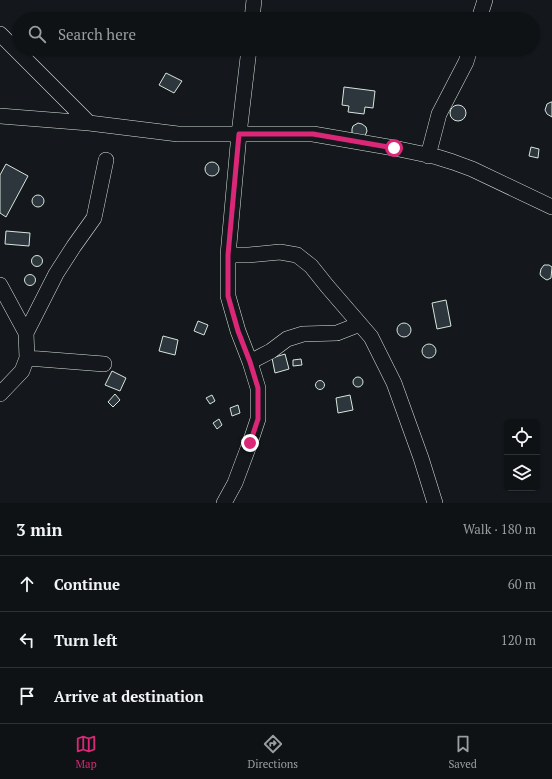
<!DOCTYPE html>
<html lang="en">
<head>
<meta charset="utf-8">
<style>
	:root { --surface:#0f1215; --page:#1d2022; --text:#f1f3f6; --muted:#9b9ea0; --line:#2f3234; --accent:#db2777 }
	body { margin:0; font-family:"PT Serif",serif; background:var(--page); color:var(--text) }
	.controls { position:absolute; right:12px; bottom:12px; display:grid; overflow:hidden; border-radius:6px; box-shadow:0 1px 3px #0004 }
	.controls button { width:36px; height:36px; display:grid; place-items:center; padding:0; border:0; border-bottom:1px solid var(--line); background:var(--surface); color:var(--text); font:20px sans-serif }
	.stop { position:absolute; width:12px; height:12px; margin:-9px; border:3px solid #db2777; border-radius:50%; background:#fff }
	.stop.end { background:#db2777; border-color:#fff; box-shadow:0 1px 4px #0008 }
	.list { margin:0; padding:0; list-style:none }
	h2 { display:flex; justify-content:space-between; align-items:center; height:52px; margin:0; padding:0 16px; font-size:17px }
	h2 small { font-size:13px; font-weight:400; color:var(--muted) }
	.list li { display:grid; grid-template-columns:26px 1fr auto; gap:12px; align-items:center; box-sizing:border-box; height:56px; padding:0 16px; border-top:1px solid var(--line) }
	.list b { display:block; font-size:15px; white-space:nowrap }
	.list em { font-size:13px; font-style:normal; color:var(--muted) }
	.icon { flex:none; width:22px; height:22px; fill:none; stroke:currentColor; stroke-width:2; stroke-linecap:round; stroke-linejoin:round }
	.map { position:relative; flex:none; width:552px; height:503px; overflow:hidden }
	.search { position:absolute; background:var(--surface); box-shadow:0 1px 3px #0004; left:12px; right:12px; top:12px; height:44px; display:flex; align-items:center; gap:10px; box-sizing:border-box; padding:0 14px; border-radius:22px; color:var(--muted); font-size:15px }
	.sheet { height:220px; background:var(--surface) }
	nav { display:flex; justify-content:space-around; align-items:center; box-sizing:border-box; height:56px; border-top:1px solid var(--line); background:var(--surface); font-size:11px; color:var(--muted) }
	nav a { display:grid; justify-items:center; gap:2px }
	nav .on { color:var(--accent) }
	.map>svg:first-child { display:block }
	.building { fill:#2c363c; stroke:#d8e6dc }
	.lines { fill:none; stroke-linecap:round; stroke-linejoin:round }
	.minor-casing { stroke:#d8e6dc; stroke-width:16 }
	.minor { stroke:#14181c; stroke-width:15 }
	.route { stroke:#db2777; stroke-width:5 }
</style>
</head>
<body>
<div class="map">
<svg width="552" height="503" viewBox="0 0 552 503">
	<rect width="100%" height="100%" fill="#14181c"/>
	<path class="building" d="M166,73L182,81L174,93L159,85Z
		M344,87L375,91L373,108L365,107L364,114L348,112L349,106L342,105Z
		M551,102H552V117L547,114L545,110L547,104Z
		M450 113a8 8 0 1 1 16 0a8 8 0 1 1-16 0Z
		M358,123L362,124L366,127L367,131L365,136L352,134V129L353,126Z
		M531,147L539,149L538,158L529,156Z
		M205 169a7 7 0 1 1 14 0a7 7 0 1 1-14 0Z
		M6,164L28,176L6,217L0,213V175Z
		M32 201a6 6 0 1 1 12 0a6 6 0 1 1-12 0Z
		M6,231L30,233L29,246L5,244Z
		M31.5 261a5.5 5.5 0 1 1 11 0a5.5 5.5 0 1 1-11 0Z
		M544,265H549L552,267L551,278L547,280L545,279L541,276L540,274L541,269Z
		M24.5 280a5.5 5.5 0 1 1 11 0a5.5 5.5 0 1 1-11 0Z
		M446,300L451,326L437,329L432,303Z
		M198,321L208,325L204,335L194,331Z
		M397 330a7 7 0 1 1 14 0a7 7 0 1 1-14 0Z
		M163,336L178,340L175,355L159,351Z
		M422 351a7 7 0 1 1 14 0a7 7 0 1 1-14 0Z
		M285,354L289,369L275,373L272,358Z
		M301,359L302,365L293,366V360Z
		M112,371L126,378L120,391L105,385Z
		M353 382a5 5 0 1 1 10 0a5 5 0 1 1-10 0Z
		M315.5 385a4.5 4.5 0 1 1 9 0a4.5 4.5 0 1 1-9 0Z
		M115,394L120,400L113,407L108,402Z
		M212,395L215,401L210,404L206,398Z
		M350,395L353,410L338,413L336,398Z
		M238,405L240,413L232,416L230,408Z
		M219,419L222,425L217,429L213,423Z"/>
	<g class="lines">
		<g class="minor-casing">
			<path id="minor" d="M252,19L254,0
				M479,19L485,0
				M0,34L89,123
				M0,116L89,123L178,134H313L394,148L437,157L453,162L472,169L552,207
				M428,156L439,114L466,62L470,49
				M228,255H249L280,252L297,255L311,266L327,286L371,337L394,383L421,458L435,503
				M0,285L26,333L27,358L22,371L0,394
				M26,333L56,274L74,246L94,218L106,160
				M27,358L104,364
				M250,362L271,351L287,339L303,334L337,333L360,324
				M224,503L235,483L250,443L258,419V388L250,362L238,331L228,296V255L239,134L249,49"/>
		</g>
		<use href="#minor" class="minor"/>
	</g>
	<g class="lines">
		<path class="route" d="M250,443L258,419V388L250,362L238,331L228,296V255L239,134H313L394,148"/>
	</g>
</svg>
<div class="controls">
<button><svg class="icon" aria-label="locate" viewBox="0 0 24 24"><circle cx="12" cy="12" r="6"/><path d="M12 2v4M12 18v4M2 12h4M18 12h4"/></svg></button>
<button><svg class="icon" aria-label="layers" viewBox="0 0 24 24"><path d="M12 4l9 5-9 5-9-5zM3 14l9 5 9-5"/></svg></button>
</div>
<div class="stop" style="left:394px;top:148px"></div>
<div class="stop end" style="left:250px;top:443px"></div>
<div class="search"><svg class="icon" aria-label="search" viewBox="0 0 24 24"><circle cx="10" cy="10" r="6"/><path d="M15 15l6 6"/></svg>Search here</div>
</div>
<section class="sheet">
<h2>3 min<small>Walk · 180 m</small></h2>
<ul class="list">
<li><svg class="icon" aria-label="ahead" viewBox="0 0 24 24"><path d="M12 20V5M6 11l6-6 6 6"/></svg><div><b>Continue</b></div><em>60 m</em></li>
<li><svg class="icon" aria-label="left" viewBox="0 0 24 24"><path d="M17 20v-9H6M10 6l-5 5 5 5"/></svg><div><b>Turn left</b></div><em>120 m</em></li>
<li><svg class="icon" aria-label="arrive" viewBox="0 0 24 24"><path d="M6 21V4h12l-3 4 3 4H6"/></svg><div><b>Arrive at destination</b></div></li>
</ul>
</section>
<nav>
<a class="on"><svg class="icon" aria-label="map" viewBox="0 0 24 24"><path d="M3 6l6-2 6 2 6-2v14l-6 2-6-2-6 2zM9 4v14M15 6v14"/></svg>Map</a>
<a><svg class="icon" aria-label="directions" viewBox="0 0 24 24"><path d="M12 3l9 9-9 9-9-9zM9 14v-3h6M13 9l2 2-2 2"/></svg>Directions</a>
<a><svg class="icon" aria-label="saved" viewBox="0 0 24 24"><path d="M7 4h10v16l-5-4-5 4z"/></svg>Saved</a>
</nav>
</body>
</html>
